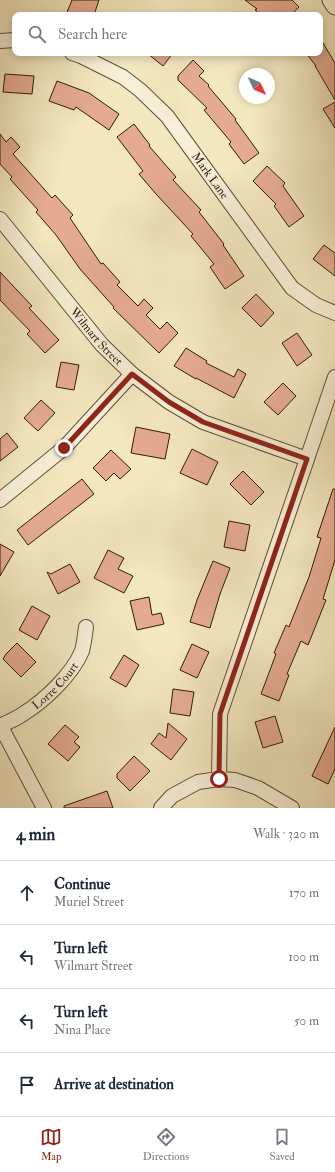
<!DOCTYPE html>
<html lang="en">
<head>
<meta charset="utf-8">
<style>
	:root { --surface:#fff; --page:#f2f2f3; --text:#1f2937; --muted:#747a83; --line:#e0e1e3; --accent:#8f2418 }
	body { margin:0; font-family:"IM FELL Double Pica",serif; background:var(--page); color:var(--text) }
	.compass { position:absolute; left:239px; top:68px; width:36px; height:36px; border-radius:50%; background:var(--surface); box-shadow:0 2px 10px #0003; rotate:134deg }
	.stop { position:absolute; width:12px; height:12px; margin:-9px; border:3px solid #8f2418; border-radius:50%; background:#fff }
	.stop.end { background:#8f2418; border-color:#fff; box-shadow:0 1px 4px #0008 }
	.list { margin:0; padding:0; list-style:none }
	h2 { display:flex; justify-content:space-between; align-items:center; height:52px; margin:0; padding:0 16px; font-size:17px }
	h2 small { font-size:13px; font-weight:400; color:var(--muted) }
	.list li { display:grid; grid-template-columns:26px 1fr auto; gap:12px; align-items:center; box-sizing:border-box; height:64px; padding:0 16px; border-top:1px solid var(--line) }
	.list b { display:block; font-size:15px; white-space:nowrap }
	.list p { margin:0; font-size:13px; white-space:nowrap; color:var(--muted) }
	.list em { font-size:13px; font-style:normal; color:var(--muted) }
	.icon { flex:none; width:22px; height:22px; fill:none; stroke:currentColor; stroke-width:2; stroke-linecap:round; stroke-linejoin:round }
	.map { position:relative; flex:none; width:335px; height:808px; overflow:hidden }
	.search { position:absolute; background:var(--surface); box-shadow:0 2px 10px #0003; left:12px; right:12px; top:12px; height:44px; display:flex; align-items:center; gap:10px; box-sizing:border-box; padding:0 14px; border-radius:8px; color:var(--muted); font-size:15px }
	.sheet { height:308px; background:var(--surface) }
	nav { display:flex; justify-content:space-around; align-items:center; box-sizing:border-box; height:56px; border-top:1px solid var(--line); background:var(--surface); font-size:11px; color:var(--muted) }
	nav a { display:grid; justify-items:center; gap:2px }
	nav .on { color:var(--accent) }
	.map>svg:first-child { display:block }
	.building { fill:#e5ab92; stroke:#2f1c09 }
	.lines { fill:none; stroke-linecap:round; stroke-linejoin:round }
	.minor-casing { stroke:#604f37; stroke-width:16 }
	.tertiary-casing { stroke:#604f37; stroke-width:19 }
	.minor { stroke:#f7efd6; stroke-width:14 }
	.tertiary { stroke:#f7efd6; stroke-width:17 }
	.route { stroke:#8f2418; stroke-width:5 }
	.labels { text-anchor:middle; stroke-width:3; stroke-linejoin:round; paint-order:stroke }
	.street-label { font-size:12px; fill:#2f1c09; stroke:#f7efd6 }
</style>
</head>
<body>
<div class="map">
<svg width="335" height="808" viewBox="0 0 335 808">
	<rect width="100%" height="100%" fill="#f3e7c0"/>
	<filter id="stains"><feTurbulence type="fractalNoise" baseFrequency=".005" numOctaves="4"/><feColorMatrix values="0 0 0 0 .2 0 0 0 0 .09 0 0 0 0 .02 0 0 0 .5 -.17"/></filter>
	<radialGradient id="worn" r=".72"><stop offset=".6" stop-color="#630" stop-opacity="0"/><stop offset="1" stop-color="#630" stop-opacity=".3"/></radialGradient>
	<path class="building" d="M72,0H99L94,15H66Z
		M245,0H292L299,7L291,15H261L255,10L257,9Z
		M320,38L335,63V100L315,66H316L306,53H320Z
		M147,53H173L163,66Z
		M193,60L204,71L199,76L209,85L208,86L236,119L235,120L259,153L244,164L229,144L231,142L204,110L207,108L178,80V76Z
		M5,74L34,76L32,94L3,92Z
		M57,81L89,93L119,114L109,130L76,107L74,110L49,101Z
		M335,102V128L323,109Z
		M134,124L150,145L149,146L176,177L173,180L201,210L199,212L224,244L223,245L244,276L225,289L210,267L214,264L191,236L193,234L156,194L139,174L143,171L117,137Z
		M0,134L6,142L11,137L20,147L13,154L52,198L55,195L73,215L70,218L101,264L103,263L120,282L117,285L138,306L144,299L153,308L146,315L160,329L167,322L178,333L159,353L113,308L114,307L80,269L56,235L36,212L38,210L10,179L12,177L0,164Z
		M267,166L285,183L283,186L304,216L289,227L274,206L276,204L253,181Z
		M324,245L335,253V276L313,259Z
		M0,272L32,306L29,308L59,340L45,353L27,334L30,331L0,300Z
		M256,294L274,313L261,327L242,308Z
		M297,333L312,355L297,366L282,343Z
		M186,348L207,361L206,363L234,377L238,369L246,374L234,398L196,378V379L174,366Z
		M61,362L79,365L74,390L56,387Z
		M283,383L296,396L278,415L264,402Z
		M41,400L55,413L38,431L24,418Z
		M136,427L170,434L165,459L131,453Z
		M7,433L18,447L0,461V439Z
		M192,449L218,462L207,485L180,473Z
		M111,450L131,469L120,479L114,473L106,481L93,468Z
		M243,471L264,492L251,505L230,484Z
		M82,479L94,494L28,545L17,530Z
		M333,489H335V560L323,599L326,600L308,645L301,641L287,674L289,675L279,701L261,694L276,654L274,653L286,625L289,627L309,577L321,538L317,537Z
		M229,521L250,525L245,551L224,547Z
		M0,544L14,552L0,576Z
		M108,550L124,558L118,569L133,576L124,593L94,578Z
		M213,561L230,568L220,594L210,628L190,622L197,600Z
		M70,564L80,582L58,594L47,572L51,574Z
		M149,597L152,615L161,613L164,624L137,630L130,601Z
		M32,606L50,616L37,640L19,630Z
		M17,643L36,662L21,677L3,659L6,654Z
		M192,644L209,652L197,678L180,670Z
		M124,655L139,665L126,687L110,678Z
		M173,689L194,692L190,716L170,713Z
		M275,716L283,742L263,748L255,722Z
		M168,723L187,739L171,760L151,744L159,733L166,738Z
		M65,725L79,737L74,742L80,747L68,761L48,744Z
		M335,727V769L328,784L312,776Z
		M134,756L150,771L130,791L117,778V774Z
		M107,791L113,808H64V806Z"/>
	<g class="lines">
		<g class="minor-casing">
			<g id="minor">
				<path d="M0,41L15,40"/>
				<path id="s1" d="M72,53L81,56L123,77L140,90L167,116L292,288L316,305L335,313"/>
				<path id="s2" d="M0,219L102,345L132,374L169,402L203,422L307,459"/>
				<path d="M0,500L64,448L132,374"/>
				<path d="M0,725L44,808"/>
				<path id="s3" d="M0,726C8,722 16,719 23,714C44,701 72,675 82,651C84,644 85,634 86,627"/>
				<path d="M219,779L220,714L335,377"/>
				<path d="M161,808L172,796L198,782L219,779L235,780L258,788L292,808"/>
			</g>
		</g>
		<g class="tertiary-casing">
			<path id="tertiary" d="M331,0L335,6"/>
		</g>
		<use href="#minor" class="minor"/>
		<use href="#tertiary" class="tertiary"/>
	</g>
	<g class="lines">
		<path class="route" d="M64,448L132,374L169,402L203,422L307,459L220,714L219,779"/>
	</g>
	<g class="labels">
		<g class="street-label">
			<text dy="4" stroke="none"><textPath href="#s1" startOffset="189">Mark Lane</textPath></text>
			<text dy="4" stroke="none"><textPath href="#s2" startOffset="152">Wilmart Street</textPath></text>
			<text dy="4" stroke="none"><textPath href="#s3" startOffset="69">Lorre Court</textPath></text>
		</g>
	</g>
	<rect width="100%" height="100%" filter="url(#stains)"/>
	<rect width="100%" height="100%" fill="url(#worn)"/>
</svg>
<svg class="compass" viewBox="-18 -18 36 36"><path d="M0-13l5 13h-10z" fill="#e53935"/><path d="M0 13l5-13h-10z" fill="#747a83"/></svg>
<div class="stop" style="left:219px;top:779px"></div>
<div class="stop end" style="left:64px;top:448px"></div>
<div class="search"><svg class="icon" aria-label="search" viewBox="0 0 24 24"><circle cx="10" cy="10" r="6"/><path d="M15 15l6 6"/></svg>Search here</div>
</div>
<section class="sheet">
<h2>4 min<small>Walk · 320 m</small></h2>
<ul class="list">
<li><svg class="icon" aria-label="ahead" viewBox="0 0 24 24"><path d="M12 20V5M6 11l6-6 6 6"/></svg><div><b>Continue</b><p>Muriel Street</p></div><em>170 m</em></li>
<li><svg class="icon" aria-label="left" viewBox="0 0 24 24"><path d="M17 20v-9H6M10 6l-5 5 5 5"/></svg><div><b>Turn left</b><p>Wilmart Street</p></div><em>100 m</em></li>
<li><svg class="icon" aria-label="left" viewBox="0 0 24 24"><path d="M17 20v-9H6M10 6l-5 5 5 5"/></svg><div><b>Turn left</b><p>Nina Place</p></div><em>50 m</em></li>
<li><svg class="icon" aria-label="arrive" viewBox="0 0 24 24"><path d="M6 21V4h12l-3 4 3 4H6"/></svg><div><b>Arrive at destination</b></div></li>
</ul>
</section>
<nav>
<a class="on"><svg class="icon" aria-label="map" viewBox="0 0 24 24"><path d="M3 6l6-2 6 2 6-2v14l-6 2-6-2-6 2zM9 4v14M15 6v14"/></svg>Map</a>
<a><svg class="icon" aria-label="directions" viewBox="0 0 24 24"><path d="M12 3l9 9-9 9-9-9zM9 14v-3h6M13 9l2 2-2 2"/></svg>Directions</a>
<a><svg class="icon" aria-label="saved" viewBox="0 0 24 24"><path d="M7 4h10v16l-5-4-5 4z"/></svg>Saved</a>
</nav>
</body>
</html>
